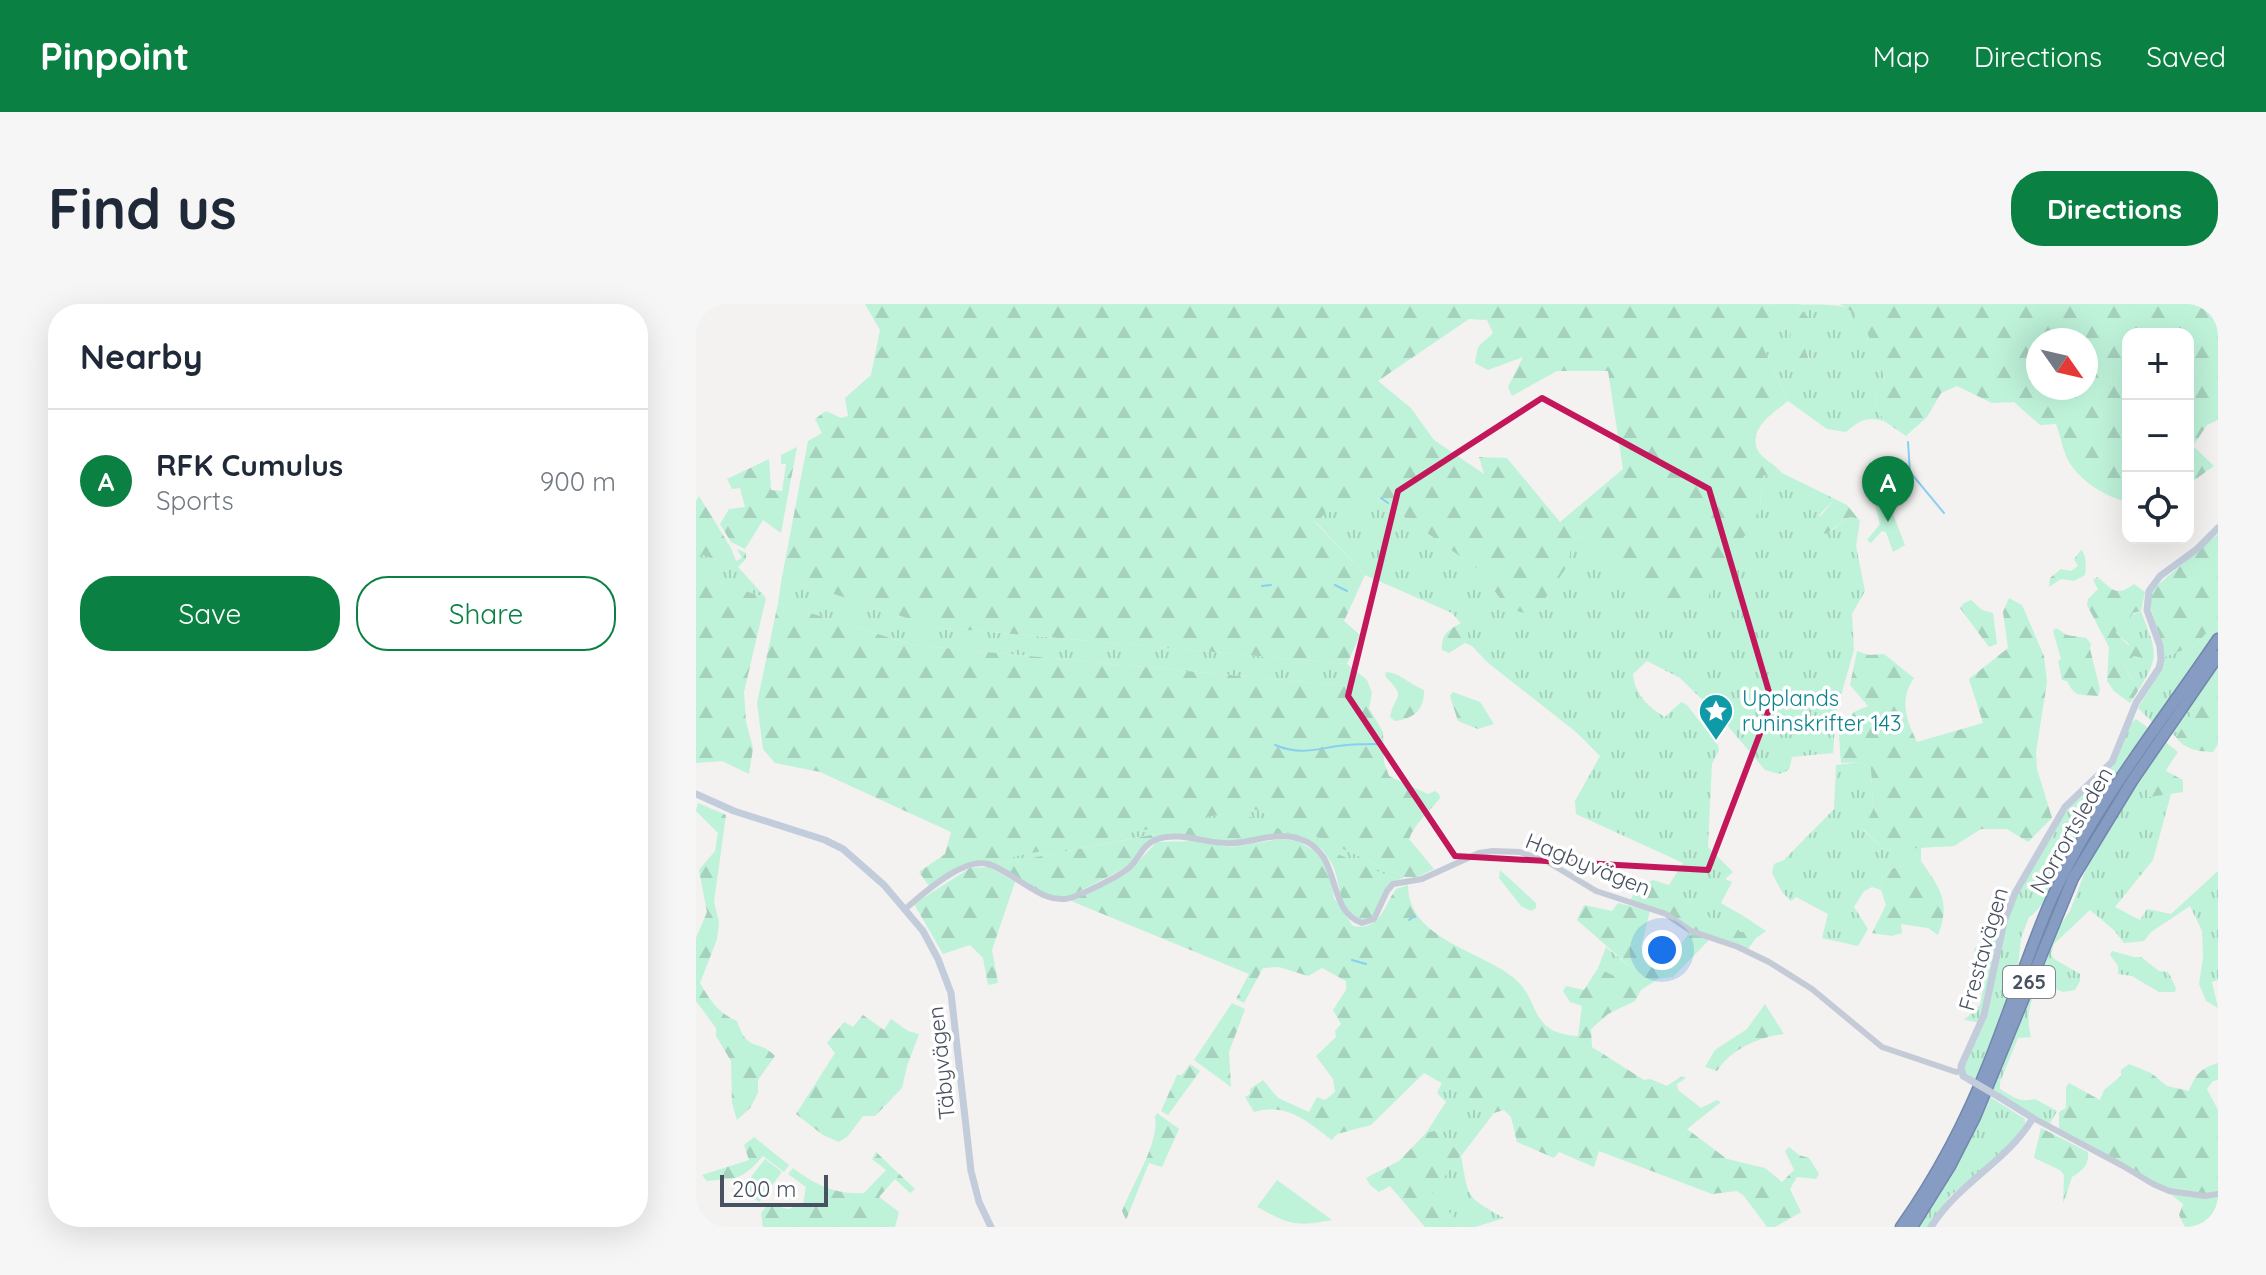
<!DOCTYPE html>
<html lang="en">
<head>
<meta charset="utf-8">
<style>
	:root { --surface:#fff; --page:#f6f6f7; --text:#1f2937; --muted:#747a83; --line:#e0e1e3; --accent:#0b8043 }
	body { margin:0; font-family:Quicksand,sans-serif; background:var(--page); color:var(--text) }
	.controls { position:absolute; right:24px; top:24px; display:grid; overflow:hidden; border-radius:16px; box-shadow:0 8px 32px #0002 }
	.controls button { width:72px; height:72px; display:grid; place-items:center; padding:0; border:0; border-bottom:2px solid var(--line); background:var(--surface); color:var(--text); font:40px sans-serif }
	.compass { position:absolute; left:1330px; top:24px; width:72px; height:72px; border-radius:50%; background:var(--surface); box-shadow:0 8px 32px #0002; rotate:124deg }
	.scale { position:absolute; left:24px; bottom:20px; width:108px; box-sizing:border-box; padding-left:8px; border:4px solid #485160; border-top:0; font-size:22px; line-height:28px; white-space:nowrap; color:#485160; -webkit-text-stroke:6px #fff; paint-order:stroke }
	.you { position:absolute; left:966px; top:646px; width:28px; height:28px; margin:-20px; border:6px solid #fff; border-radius:50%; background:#1a73e8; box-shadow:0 0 0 12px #1a73e833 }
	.badge { display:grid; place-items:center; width:52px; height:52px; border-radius:50%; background:var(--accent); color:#fff; font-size:26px; font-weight:700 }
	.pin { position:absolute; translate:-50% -66px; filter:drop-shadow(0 2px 4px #0008) }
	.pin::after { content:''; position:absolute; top:42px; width:28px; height:24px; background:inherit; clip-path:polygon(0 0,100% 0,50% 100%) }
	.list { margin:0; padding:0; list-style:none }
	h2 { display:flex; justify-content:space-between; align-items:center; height:104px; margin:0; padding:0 32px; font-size:34px }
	h2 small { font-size:26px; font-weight:400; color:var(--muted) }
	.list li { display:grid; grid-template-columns:52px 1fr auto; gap:24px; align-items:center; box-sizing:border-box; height:144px; padding:0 32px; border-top:2px solid var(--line) }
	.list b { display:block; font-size:30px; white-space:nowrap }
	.list p { margin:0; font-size:26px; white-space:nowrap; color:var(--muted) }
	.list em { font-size:26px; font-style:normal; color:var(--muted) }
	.actions { display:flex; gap:16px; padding:24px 32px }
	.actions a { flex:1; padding:18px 0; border:2px solid var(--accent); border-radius:32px; text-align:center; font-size:28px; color:var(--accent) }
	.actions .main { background:var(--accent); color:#fff }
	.icon { flex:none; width:44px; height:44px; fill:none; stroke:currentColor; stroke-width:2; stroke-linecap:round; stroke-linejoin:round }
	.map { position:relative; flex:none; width:1522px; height:923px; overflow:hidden; border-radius:32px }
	header { display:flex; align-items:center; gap:48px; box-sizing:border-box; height:112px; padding:0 40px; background:var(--accent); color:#fff }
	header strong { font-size:38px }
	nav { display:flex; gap:44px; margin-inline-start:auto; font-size:28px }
	.intro { display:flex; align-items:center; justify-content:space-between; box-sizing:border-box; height:192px; padding:0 48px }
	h1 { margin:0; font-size:56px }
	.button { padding:20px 36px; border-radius:32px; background:var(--accent); color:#fff; font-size:28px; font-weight:700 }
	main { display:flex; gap:48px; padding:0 48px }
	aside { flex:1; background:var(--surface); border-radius:32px; box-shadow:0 8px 32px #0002 }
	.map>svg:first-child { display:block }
	.grass { fill:url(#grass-tufts) }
	.forest { fill:url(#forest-firs); fill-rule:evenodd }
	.garden { fill:#bef2d9 }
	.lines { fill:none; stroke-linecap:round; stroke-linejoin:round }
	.stream { stroke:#89cff1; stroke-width:2 }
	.motorway-casing { stroke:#7287ae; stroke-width:13 }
	.tertiary { stroke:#c4cbd6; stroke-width:6 }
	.secondary { stroke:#c3ccdb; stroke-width:7 }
	.motorway { stroke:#879cc2; stroke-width:10 }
	.secondary-bridge { stroke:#c3ccdb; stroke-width:7 }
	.marked { fill:none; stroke:#c2185b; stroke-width:6; stroke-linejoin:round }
	.labels { text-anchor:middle; stroke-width:7; stroke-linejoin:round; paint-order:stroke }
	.shield { fill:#fff; stroke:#7f8590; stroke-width:2 }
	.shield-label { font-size:20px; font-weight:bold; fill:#485160 }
	.culture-label { font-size:22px; fill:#0d838f; stroke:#fff; text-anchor:start }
	.street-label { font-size:22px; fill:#485160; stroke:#fff }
</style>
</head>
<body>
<header>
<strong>Pinpoint</strong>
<nav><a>Map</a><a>Directions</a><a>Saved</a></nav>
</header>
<div class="intro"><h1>Find us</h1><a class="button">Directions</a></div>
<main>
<aside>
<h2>Nearby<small></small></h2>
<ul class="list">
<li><span class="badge">A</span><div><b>RFK Cumulus</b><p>Sports</p></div><em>900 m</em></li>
</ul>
<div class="actions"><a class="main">Save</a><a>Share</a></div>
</aside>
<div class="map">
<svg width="1522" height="923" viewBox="0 0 1522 923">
	<defs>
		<pattern id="grass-tufts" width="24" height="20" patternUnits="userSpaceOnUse" patternTransform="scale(2)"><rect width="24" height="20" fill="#bef2d9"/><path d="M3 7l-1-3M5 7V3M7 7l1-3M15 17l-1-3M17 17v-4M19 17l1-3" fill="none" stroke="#a5d1bd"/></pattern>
		<pattern id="forest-firs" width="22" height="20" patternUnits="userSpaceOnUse" patternTransform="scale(2)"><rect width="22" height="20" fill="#bef2d9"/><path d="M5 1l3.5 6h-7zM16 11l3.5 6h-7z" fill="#a5d1bd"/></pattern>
	</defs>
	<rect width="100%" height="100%" fill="#f4f1f1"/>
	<path class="grass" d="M1065,0L1079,1L1097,23L1094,34L1114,56L1107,40L1114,15L1099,1C1114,0 1143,0 1156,5C1170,15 1182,57 1189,74L1178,95L1188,117C1172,112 1163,116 1150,128L1131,125L1092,97L1068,45Z
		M1080,163L1086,169L1139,195L1123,211L1135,227L1151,214L1157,213L1164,217L1160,242L1169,287L1156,310L1158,346L1140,409L1137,449L1096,453L1093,466L1083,470L1069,466L1025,414L984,374L951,357L937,370C938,389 953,404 969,413L985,398L991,401L1022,441L1023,446L1016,460L1012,543L1037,568L1029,575L1036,578L1025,599L1049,613L1044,614L1049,630L1020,619L973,581L987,559L880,510L879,497L904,452L880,428L791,358L776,342L769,339L772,328L756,309L669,271L620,218L630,207L664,208L680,193L782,265L812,305L872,261L876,233L894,234L925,277L944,285L1015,269L1064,202L1067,172L1081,169Z
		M0,249L42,263L70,294L0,270Z
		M86,273L238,323L651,360L671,376L676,389L662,383L217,341L82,299Z
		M1445,307C1459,347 1466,349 1442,387C1439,376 1431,371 1429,360L1438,352L1450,355L1420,329L1423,316Z
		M1522,317V327L1460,422L1442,404L1464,368L1468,353L1498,342Z
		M1522,359V371L1480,433L1474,428Z
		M1440,415L1456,427C1435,458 1413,488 1393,520C1381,540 1351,603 1333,613L1325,634L1322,663L1281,777L1269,771L1267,762L1290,712L1314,605L1349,540L1375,501L1417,462L1431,422Z
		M1468,437L1482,448L1472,463L1463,460L1453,492L1475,490L1457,556L1419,603L1444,616L1451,605L1475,610L1522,567V676L1516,678L1522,704L1510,697L1503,680L1507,654L1506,627L1494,602L1455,628L1448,637L1428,639L1418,626L1394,606L1358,640L1355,650L1358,655L1384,670V677L1379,686L1367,688L1347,680C1332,693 1330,715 1335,733L1322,734L1304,778V785C1317,793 1324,799 1339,795L1361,807L1353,821L1295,786L1357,632L1374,607L1395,552L1423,503Z
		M1165,458L1175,465L1177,506L1167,526L1188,546L1225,543V557L1187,567L1185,586L1176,583L1168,587L1158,603L1172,625L1162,642L1126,634L1132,610L1100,593L1095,597L1086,588L1076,569L1078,560L1088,556L1138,505L1140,461Z
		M551,505L561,506L709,573L702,576L624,544L604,533H461L459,530L304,560L302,555Z
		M804,566L840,599V604L835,607L825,602L803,574Z
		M1304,623L1285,711L1281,718L1268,716L1284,701L1290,669L1280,661L1278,645L1296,626Z
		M910,643L938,666L930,679L902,664Z
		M1416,647L1438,653H1445L1463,667L1472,668L1480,684L1479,688H1463L1436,672L1422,670V662L1414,651Z
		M746,779L798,809L765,852C773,895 769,892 808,914L779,923H767L735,889L765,851L742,826L730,829L750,798L741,789Z
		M1294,793L1329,815V820L1311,844L1254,892L1232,923H1220L1256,868Z"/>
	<path class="forest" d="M169,0H1105L1100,2L1114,15V23L1107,40C1113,54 1116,61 1109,75L1101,77C1091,62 1092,39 1097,23L1079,1L1066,0L1080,17L1068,45L1092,97C1079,108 1053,123 1061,145C1064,152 1074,158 1080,163L1081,169L1067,172L1064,202L1055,225L1015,269L1013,293L977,301L950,298L944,285L925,277L894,234L877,233L872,261L838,311L812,305L782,265L680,193L664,208H630L620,219L669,271L648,317L664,331L651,360L238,323L86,273L112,137L126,129L119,115L130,107L145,114L152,112L149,94L175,71L184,26ZM773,15L791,16L797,29L782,43L779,59L792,66L827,53L812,83L816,92L861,67H912L927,165L864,218L811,154L783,153L788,170L738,136L715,104L682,77Z
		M1143,0H1522V116L1511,121L1497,142L1518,162L1497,177L1492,170V30H1432V198C1409,193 1380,175 1370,152C1366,142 1364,130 1360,120L1344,121L1318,98L1296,99L1261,82L1245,89L1231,113L1210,132L1188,117L1178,95L1189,74C1178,48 1171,11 1143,0ZM1390,36V84H1342V36Z
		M101,143L85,229L67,216L49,245L35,238L24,220L33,205L49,203L44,184L36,185L31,175L73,155L75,186L86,187L90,160H85V151Z
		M3,192L35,244L40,257L46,254L41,245L50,249V255L42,263L0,249V197Z
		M1139,195L1151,201L1164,217L1157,213L1151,214L1130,230L1125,228L1121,216Z
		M1522,230V317L1498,342L1468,353L1453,297L1457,285Z
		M1385,246C1391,252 1390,262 1389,271L1378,277L1365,275L1353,283L1354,274L1365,265L1375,267L1382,262L1378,255Z
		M0,270L70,294L48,388L50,418L57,444L53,470L26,457L0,459Z
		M1401,273C1417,285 1419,294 1438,280L1449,288L1445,307L1437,309L1430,319L1423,316L1420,329L1432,341L1447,337L1454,343L1455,353L1450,355L1438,352L1429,360C1431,372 1439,376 1442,387L1434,399L1418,387L1411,377L1413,343L1391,301L1392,295L1402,285L1397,276Z
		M1313,294L1326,301L1348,352L1351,378L1340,448L1341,465L1356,514L1332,538L1311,525H1285L1258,542L1188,546L1167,525L1177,506L1175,465L1165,458L1145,459L1143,431L1158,408L1172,402L1154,381L1161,347L1173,351L1188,350L1218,374C1203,396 1210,416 1221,438L1287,419L1273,375L1312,344L1307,308Z
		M1275,296L1286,306L1297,309L1301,340L1293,343L1264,304L1268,299Z
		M82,299L217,341L662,383L676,389L673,404L687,428L688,458L693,472L732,490L739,487L743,490L744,494C733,508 719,519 713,535L738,565L721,573H709L561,506L551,505L302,556L304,560L460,530L461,533L431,563L374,592L355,593L296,559C271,553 253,569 233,582L223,568L249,550L255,528L124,468L79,459L67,445L61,399Z
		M766,319L772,328L769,339L753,349L746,346C745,331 752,325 766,319Z
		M1360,324L1371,331L1390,334L1395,340L1394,345L1404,385L1402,392C1384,390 1380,395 1371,377L1366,376L1362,357L1365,355L1357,327Z
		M690,368C705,369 714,381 728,386C728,406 719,414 699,417L694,413C699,388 712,396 689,372Z
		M1522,371V440L1517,448C1504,448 1487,445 1480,433Z
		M757,388L784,398L798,420L782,425L762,417L754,392Z
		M1463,459L1472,463L1470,467L1487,476V488L1453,493L1452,480Z
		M2,499L30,511L18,598L23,618L21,635L4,679C13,695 23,710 41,717C52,750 62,734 79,752L62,776V789L54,804L41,816L36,799L35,757L20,732V724L0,697V634L11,608L3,566L19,547L22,529L0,507Z
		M552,512L598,531L537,538L473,532V528Z
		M585,535L602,537L620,548L633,567L638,594L657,622C684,627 688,602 700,585L712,581C712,635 784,646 818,674C846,697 831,729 882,732L886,702L874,698L867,687L870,682L888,686L902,664L930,678L938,666L881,616L888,601L916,607L922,599L954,607L945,643L973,656L994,628L1013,636L977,673L962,675L945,686L939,697L912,710L895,725L896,743L948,776L954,775L971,782L986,772L990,774L981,780L982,786L1005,804L1021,796L1025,798L991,825L1031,855L1069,864L1086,878L1098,866L1089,847L1093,843L1103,851L1113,854L1123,870L1120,875L1101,873L1094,885L1105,908L1079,923H1071L1048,892L1041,887L1016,890L903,847L898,863L863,848L858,854L821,838L815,813L808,806L798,809L728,769L675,821L641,830L636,836C610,817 591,798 558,808L549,793L554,790V785L567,776L582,794L613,808L621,793L629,796L639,788L637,775L620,752L640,733L639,727L645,720L637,706L650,686V677L626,664L612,672L583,663L567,664L548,699L540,695L553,670L375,597L429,571L461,538L499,537L535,543Z
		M625,543L702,576L676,613L665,617C641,601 646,587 638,564C635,556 627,548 625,543Z
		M1225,557C1244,584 1255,598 1242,631L1232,624L1205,620L1206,629L1196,632L1176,629L1190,601L1185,586L1187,567Z
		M293,563L319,578L296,646L302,679L292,681L287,654L274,641L247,650L218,600L274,564Z
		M957,576L973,581L1020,619L1048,629L1044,614L1049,613L1070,627L1060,634L1052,645L996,626L968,607L934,597L941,583Z
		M536,699L549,705L533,748L535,783L498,756Z
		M1069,700L1088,730C1063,733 1035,745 1021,767L1009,763L1019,746L1051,725Z
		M167,711L188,726L195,715L212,727L223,730L211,762L206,784L179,812H167L152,832L143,838L127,831L100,810L139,749L131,739L148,718L157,723Z
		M1522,759V776L1517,777L1511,785L1522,806V902L1520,905L1522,906V923H1489L1483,911L1487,900L1462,880L1363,826V808L1370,804V783L1373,779L1404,796L1408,786L1425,772V766L1433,760L1455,769L1471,782L1493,787C1499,771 1505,764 1522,759Z
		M494,760L504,767L472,811L465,807L481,771H486Z
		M461,809L483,825L466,863L453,859L430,916L426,907C435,883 464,838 459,813Z
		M1345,824L1392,848C1393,861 1387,866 1376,873L1367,900L1368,871L1364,866L1338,854Z
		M742,826L765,851L736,889L767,923H729L694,882L683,888L674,881L670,874L703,857L730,829Z
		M58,833L93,861L88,868L67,852C45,877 42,874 11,877L6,871L53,856L48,841Z
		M180,848L219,885L214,889L199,875L183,893L203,908L199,923H67L65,909L72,900L92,905L107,900L110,883L92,870L97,864C119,881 140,891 168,889L190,866L176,855Z"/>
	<path class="garden" d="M1190,192L1209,241L1197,248L1190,228L1186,227L1175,239L1171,236L1184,220L1178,196Z
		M69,855L86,868L63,898L46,885Z
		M581,876L636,916C598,923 595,921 561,903Z"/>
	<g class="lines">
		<path class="stream" d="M1212,138L1214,168L1248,209
			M685,194L692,199
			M639,281L651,287
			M566,282L575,281
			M579,441C608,453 623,443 651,441C662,440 673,440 685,440
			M713,616L719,612
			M656,656L670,660"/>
		<g class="motorway-casing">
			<path id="motorway" d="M1205,923C1241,872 1271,815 1294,756C1314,706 1331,653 1352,603C1394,506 1464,421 1522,335
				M1216,923L1254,862L1279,813L1377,574L1436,477L1522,352"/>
		</g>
		<path class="tertiary" d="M209,605C227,590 267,553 292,560C306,564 322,577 335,584C346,591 356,596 369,595C380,594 426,571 434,563C443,554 447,541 459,536C484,526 512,541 537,539C560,538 581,527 604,535C648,550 628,605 666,619L678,615L691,587L697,580L726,575L783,549L797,547L824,548L852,558L900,587L970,610L995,627L1042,643L1073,658L1116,685L1186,743L1260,768L1264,767
			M1337,814L1427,862L1457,880L1473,887L1509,892L1522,890"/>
		<path class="secondary" d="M0,490L38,507L129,536L147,545L188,581L227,627L242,655L255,689L275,867L283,898L295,923
			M1274,776L1267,772L1265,762L1288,711L1308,618L1319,589L1369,503L1416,458L1440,399L1463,364L1465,356L1464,342L1451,306L1453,287L1464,272L1501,245L1522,224
			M1235,923C1265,876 1310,859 1337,814L1303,793"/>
		<use href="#motorway" class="motorway"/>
		<path class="secondary-bridge" d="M1274,776L1303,793"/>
	</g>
	<path class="marked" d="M846,94L1013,185L1076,398L1012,566L759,552L652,392L702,187Z"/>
	<defs>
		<g id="sight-pin" transform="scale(1.8)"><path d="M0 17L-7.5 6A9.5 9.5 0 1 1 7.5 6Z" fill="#0f9aa8" stroke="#fff"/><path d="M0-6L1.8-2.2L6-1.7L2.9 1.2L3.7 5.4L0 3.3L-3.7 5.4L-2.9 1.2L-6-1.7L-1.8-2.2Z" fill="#fff"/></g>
	</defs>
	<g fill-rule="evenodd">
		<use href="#sight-pin" x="1020" y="407"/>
	</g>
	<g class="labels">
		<rect class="shield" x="1307" y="662" width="52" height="32" rx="6"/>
		<g class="shield-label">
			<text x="1333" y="685">265</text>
		</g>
		<g class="culture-label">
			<text x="1046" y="402">Upplands<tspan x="1046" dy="25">runinskrifter 143</tspan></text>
		</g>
		<g class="street-label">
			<text transform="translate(1375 526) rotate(-60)" y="8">Norrortsleden</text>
			<text transform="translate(892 560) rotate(22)" y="8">Hagbyvägen</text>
			<text transform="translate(1287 645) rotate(-74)" y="8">Frestavägen</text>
			<text transform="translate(245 759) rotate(-96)" y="8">Täbyvägen</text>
		</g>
	</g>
</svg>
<div class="controls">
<button>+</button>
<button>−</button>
<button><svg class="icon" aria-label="locate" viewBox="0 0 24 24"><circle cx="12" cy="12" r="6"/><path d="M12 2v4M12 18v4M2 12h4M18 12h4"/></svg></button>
</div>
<svg class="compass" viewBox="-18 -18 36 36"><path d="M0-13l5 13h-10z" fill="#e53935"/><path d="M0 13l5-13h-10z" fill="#747a83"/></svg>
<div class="scale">200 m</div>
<div class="you"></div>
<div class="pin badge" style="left:1192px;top:218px">A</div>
</div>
</main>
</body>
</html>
